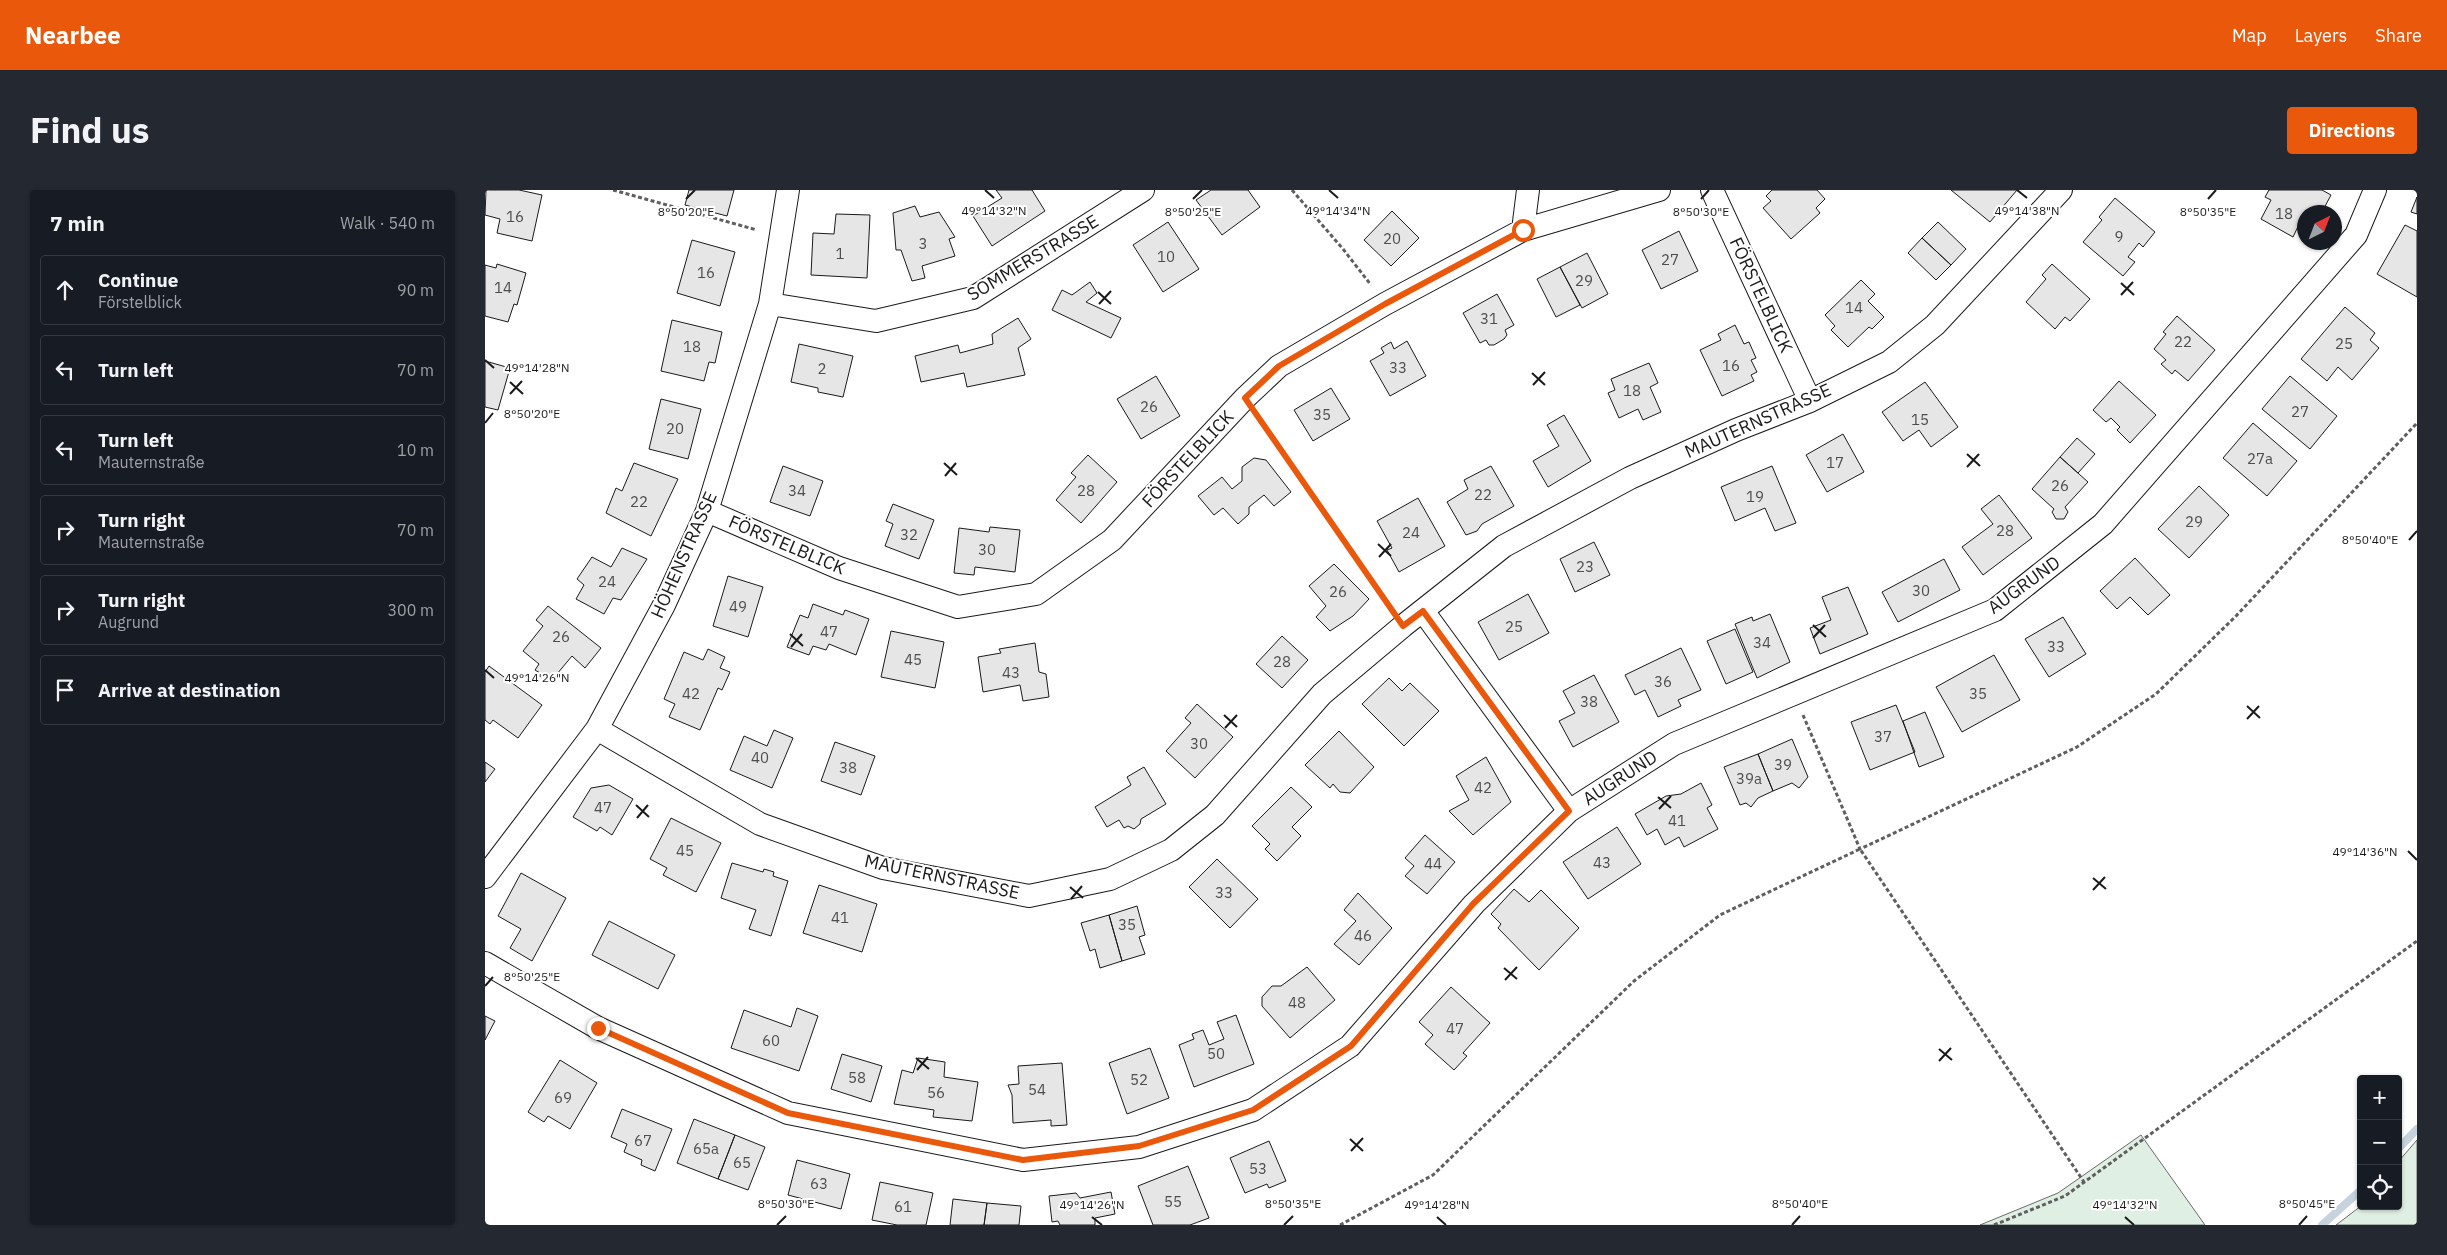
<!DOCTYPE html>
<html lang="en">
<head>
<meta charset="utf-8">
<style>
	:root { --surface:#171b24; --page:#242831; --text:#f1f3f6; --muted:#9ea1a6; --line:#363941; --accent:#ea580c }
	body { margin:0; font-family:"IBM Plex Sans",sans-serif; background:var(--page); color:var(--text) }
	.controls { position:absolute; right:15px; bottom:15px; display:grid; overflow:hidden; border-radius:5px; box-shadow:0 1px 4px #0004 }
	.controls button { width:45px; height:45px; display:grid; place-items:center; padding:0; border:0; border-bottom:1px solid var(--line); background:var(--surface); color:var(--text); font:25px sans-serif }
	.compass { position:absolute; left:1812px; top:15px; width:45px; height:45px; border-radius:50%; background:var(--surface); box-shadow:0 1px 4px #0004; rotate:42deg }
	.stop { position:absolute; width:15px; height:15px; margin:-11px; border:4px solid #ea580c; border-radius:50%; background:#fff }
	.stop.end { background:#ea580c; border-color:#fff; box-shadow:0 1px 5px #0008 }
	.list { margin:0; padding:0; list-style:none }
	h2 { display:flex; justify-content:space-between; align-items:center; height:65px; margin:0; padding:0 20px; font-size:21px }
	h2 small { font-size:16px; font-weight:400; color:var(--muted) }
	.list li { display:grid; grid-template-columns:32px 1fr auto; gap:15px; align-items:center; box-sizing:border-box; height:70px; margin:0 10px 10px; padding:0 10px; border:1px solid var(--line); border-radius:5px }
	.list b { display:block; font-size:19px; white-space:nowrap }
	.list p { margin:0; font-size:16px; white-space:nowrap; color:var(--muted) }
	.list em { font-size:16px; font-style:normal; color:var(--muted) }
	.icon { flex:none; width:28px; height:28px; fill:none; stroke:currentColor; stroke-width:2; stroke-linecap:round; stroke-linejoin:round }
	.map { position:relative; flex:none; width:1932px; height:1035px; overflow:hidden; border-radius:5px }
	header { display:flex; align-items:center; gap:30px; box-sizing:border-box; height:70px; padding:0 25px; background:var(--accent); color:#fff }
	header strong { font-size:24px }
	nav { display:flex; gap:28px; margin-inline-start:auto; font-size:18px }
	.intro { display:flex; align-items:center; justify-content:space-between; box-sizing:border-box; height:120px; padding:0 30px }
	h1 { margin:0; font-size:35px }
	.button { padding:12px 22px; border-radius:5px; background:var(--accent); color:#fff; font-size:18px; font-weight:700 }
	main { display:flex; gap:30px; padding:0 30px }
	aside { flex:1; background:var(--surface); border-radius:5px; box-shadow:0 1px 4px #0004 }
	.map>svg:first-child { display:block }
	.green { fill:#e0efe3; stroke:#6a6a6a }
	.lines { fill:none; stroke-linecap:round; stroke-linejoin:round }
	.stream { stroke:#c6d2dc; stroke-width:8 }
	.building { fill:#e6e6e6; stroke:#1a1a1a }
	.minor-casing { stroke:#1a1a1a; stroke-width:24 }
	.path { stroke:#5f5f5f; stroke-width:3; stroke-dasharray:4 2.5; stroke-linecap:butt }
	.minor { stroke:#fff; stroke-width:22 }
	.route { stroke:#ea580c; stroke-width:6 }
	.ticks { fill:none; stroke:#1a1a1a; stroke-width:2 }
	.labels { text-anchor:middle; stroke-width:4; stroke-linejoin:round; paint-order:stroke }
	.number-label { font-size:15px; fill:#4d4d4d }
	.street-label { font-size:18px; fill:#1a1a1a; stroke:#fff }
	.ticks-label { font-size:12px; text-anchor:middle; fill:#1a1a1a; stroke:#fff; stroke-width:4; stroke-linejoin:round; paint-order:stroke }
</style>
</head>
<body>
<header>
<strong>Nearbee</strong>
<nav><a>Map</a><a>Layers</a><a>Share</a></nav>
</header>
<div class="intro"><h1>Find us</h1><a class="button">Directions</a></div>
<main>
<aside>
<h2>7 min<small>Walk · 540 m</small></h2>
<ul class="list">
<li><svg class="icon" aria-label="ahead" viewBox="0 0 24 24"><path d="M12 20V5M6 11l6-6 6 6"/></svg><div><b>Continue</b><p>Förstelblick</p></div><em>90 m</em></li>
<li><svg class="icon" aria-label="left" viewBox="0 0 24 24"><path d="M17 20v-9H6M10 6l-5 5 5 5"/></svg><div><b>Turn left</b></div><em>70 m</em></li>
<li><svg class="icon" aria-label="left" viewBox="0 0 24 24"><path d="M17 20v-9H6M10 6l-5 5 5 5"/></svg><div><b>Turn left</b><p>Mauternstraße</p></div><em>10 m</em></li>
<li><svg class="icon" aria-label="right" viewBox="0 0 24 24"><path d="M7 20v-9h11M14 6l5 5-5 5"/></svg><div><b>Turn right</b><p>Mauternstraße</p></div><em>70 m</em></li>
<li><svg class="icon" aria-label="right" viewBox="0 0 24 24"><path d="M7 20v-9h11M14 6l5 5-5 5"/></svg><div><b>Turn right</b><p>Augrund</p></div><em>300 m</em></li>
<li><svg class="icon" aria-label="arrive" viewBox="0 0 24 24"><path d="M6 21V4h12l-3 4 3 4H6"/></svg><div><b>Arrive at destination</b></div></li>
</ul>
</aside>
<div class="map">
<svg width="1932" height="1035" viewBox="0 0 1932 1035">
	<rect width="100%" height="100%" fill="#fff"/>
	<path class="green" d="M1656,945L1720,1035H1495L1573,1003Z
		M1932,950V1035H1851L1876,1016H1913V972Z"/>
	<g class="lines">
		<path class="stream" d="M1913,959L1932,939
			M1837,1035L1876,1000"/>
	</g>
	<path class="building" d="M1,0H34L57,5L47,51L12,43L15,29L0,25Z
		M204,0H249L242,26L200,15Z
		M511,0H547L560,21L507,56L488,26L517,8Z
		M726,0H763L775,17L737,45L711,10Z
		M1287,0H1332L1340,9L1331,18L1335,23L1306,49L1278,18L1286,11L1281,6Z
		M1466,0H1532L1505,32Z
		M1784,0H1837L1846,5L1837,22H1820L1808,47L1776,29L1786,10L1780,7Z
		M1932,7V24L1926,22Z
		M1630,8L1670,42L1658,57L1654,53L1643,67L1650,72L1638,86L1598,52L1617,30L1614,27Z
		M430,16L435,27L454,22L470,47L464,49L470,66L437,76L440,88L427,91L416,60H411L408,23Z
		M907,21L934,48L906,76L879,50Z
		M351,24L385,25L382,88L326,85L328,43L349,44Z
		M683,32L714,79L678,102L648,55Z
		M1453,32L1481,59L1466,75L1437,48Z
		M1920,35L1932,41V107L1892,84Z
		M1194,41L1213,81L1176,99L1157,60Z
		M1437,48L1466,75L1451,90L1423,63Z
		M207,50L250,62L235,116L192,103Z
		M1102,63L1123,104L1097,118L1075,77Z
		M12,74L41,83L32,115L29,114L23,132L0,126V75L11,78Z
		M1567,74L1605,109L1585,131L1580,127L1570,139L1541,112L1561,89L1557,85Z
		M1075,77L1095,115L1071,127L1052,89Z
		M1376,90L1390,104L1383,111L1399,127L1387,139L1384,137L1363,157L1346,140L1350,136L1340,125Z
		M605,92L612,103L601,112L636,128L626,148L567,120L577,100L587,105Z
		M1012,104L1029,135L1020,140L1022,145L1019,149L1009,155H1004L1001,150L995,153L978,123Z
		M1860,117L1890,143L1885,150L1894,158L1867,190L1853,177L1842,191L1816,169Z
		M1692,126L1730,160L1703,191L1690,180L1687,184L1676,174L1681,170L1669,159L1681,144L1678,142Z
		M533,128L546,149L533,158L540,185L482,197L479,183L436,192L430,166L473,155L475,163L508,154L507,144Z
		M187,130L237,142L230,173L224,172L219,191L176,181Z
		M1250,135L1259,154L1264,152L1271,168L1266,170L1272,182L1266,185L1269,191L1237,206L1215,160L1236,150L1233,144Z
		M922,151L941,186L905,206L885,171L899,163L896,158L906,152L909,159Z
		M314,154L368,166L358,207L333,202V198L306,192Z
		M0,171L25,178L13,220L0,217Z
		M1164,173L1173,193L1165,197L1176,222L1158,230L1153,219L1134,228L1123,203L1130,200L1126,189Z
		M671,186L695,226L656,249L632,209Z
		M1805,186L1852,226L1825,259L1777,219Z
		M1634,191L1671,225L1645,253L1632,240L1635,237L1626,228L1621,232L1608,220Z
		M1440,192L1473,237L1446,257L1434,240L1418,251L1397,222Z
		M846,198L865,229L828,251L809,220Z
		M176,209L216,219L203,269L164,259Z
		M1079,225L1106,271L1063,297L1048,271L1074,256L1062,235Z
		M1768,233L1812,271L1782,306L1738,268Z
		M1358,244L1379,282L1342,302L1321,265Z
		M1592,248L1610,264L1593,283L1575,267Z
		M603,265L632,292L596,333L571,310L591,287L586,283Z
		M1575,267L1603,292L1580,317L1583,322L1579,329H1571L1567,322L1569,319L1547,299Z
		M769,268L781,270L806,302L789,316L779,305L764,317V324L753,334L738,318L729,325L713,306L737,287L747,299L757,291V277Z
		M149,273L193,289L166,346L121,323L131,298L137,301Z
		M298,276L338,291L325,326L285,312Z
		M1006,276L1029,316L997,334L992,341L981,345L962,312L983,299L979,290Z
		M1287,276L1311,333L1290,341L1280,318L1250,331L1236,297Z
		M1714,296L1744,325L1704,368L1673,339Z
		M1514,305L1547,348L1498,385L1477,357L1508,334L1496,319Z
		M933,308L960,356L914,382L902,360L907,358L892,331Z
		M408,314L449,330L434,369L400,356L408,334L401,331Z
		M505,337L535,340L530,382L490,377L489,385L469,383L474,338L504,342Z
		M1109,352L1125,385L1090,402L1075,369Z
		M137,358L162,369L136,410L128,408L119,424L91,409L99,395L92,389L107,367L126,377Z
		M1650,368L1685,405L1663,425L1645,407L1632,419L1615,401Z
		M1459,369L1475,400L1413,432L1397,402Z
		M849,374L884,409L868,426L845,441L831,427L841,416L824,396Z
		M243,386L278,397L263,447L228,436Z
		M1363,397L1383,444L1335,464L1325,438L1346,430L1337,407Z
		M1043,404L1064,443L1014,470L993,432Z
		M328,414L358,425L360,420L384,429L371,465L344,454L341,460L328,456L324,465L302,457L315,425L323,428Z
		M63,416L116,458L100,478L87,466L67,490L50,480L54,474L38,461L58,436L51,430Z
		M1285,424L1305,472L1272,488L1250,434L1267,427L1268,431Z
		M1578,427L1601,464L1564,487L1540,449Z
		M1250,439L1268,482L1241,494L1222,451Z
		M406,441L459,452L450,498L396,487Z
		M797,446L823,470L797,498L771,474Z
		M550,453L554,482L561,484L564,507L538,511L535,495L498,502L493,467L516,463L514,459Z
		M1196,458L1216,500L1193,510L1196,516L1173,527L1160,500L1150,505L1140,485Z
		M223,459L240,467L235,478L245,482L237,500L233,498L215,540L184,527L190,514L179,509L199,462L218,470Z
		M1509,465L1535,510L1477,542L1451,497Z
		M4,476L57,515L33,548L8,530L5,534L0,530V482Z
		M1109,485L1134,532L1088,557L1074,531L1090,523L1078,501Z
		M904,488L917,501L925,493L954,521L919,556L877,514Z
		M712,514L748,547L710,588L681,561L706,533L700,528Z
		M1411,515L1430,562L1385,580L1366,532Z
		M1440,522L1459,567L1434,577L1418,531Z
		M289,540L308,548L287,598L245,580L259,546L282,556Z
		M854,541L889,577L865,603L855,602L848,594L845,598L820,575Z
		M1307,549L1323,587L1314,598L1307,593L1288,601L1273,564Z
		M350,552L390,566L376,605L336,591Z
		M1273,564L1288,601L1273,608L1266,617L1261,613L1255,615L1239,577Z
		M1001,567L1026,612L988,645L964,621L984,610L971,586Z
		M0,572L10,579L0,592Z
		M659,577L681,614L656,629L655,634L649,639L643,636L639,638L634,630L622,637L610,617L646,595L642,587Z
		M1216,593L1227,615L1222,618L1233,639L1199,657L1194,647L1180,655L1172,639L1162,645L1150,624L1181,606L1196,604Z
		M124,595L148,609L127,645L115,637L112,641L88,627L106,598Z
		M806,597L827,617L807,637L816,646L792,671L780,659L785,654L767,636Z
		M186,628L236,653L211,702L178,685L182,678L165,669Z
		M1132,637L1156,674L1103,709L1078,672Z
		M940,645L970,672L942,704L920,686L929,676L920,668Z
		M732,669L773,709L745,738L704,697Z
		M247,673L278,682L279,679L289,682L288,686L303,691L286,746L264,739L271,720L236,708Z
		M36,683L81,708L47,771L25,758L36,739L13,726Z
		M334,695L392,714L377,762L318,743Z
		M1029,699L1044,712L1056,700L1094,738L1054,780L1013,738L1016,734L1006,724Z
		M873,703L907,738L874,775L849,754L871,731L859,720Z
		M652,716L660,745L654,747L660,764L637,771L624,725Z
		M624,725L637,771L615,778L610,759L605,761L596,733Z
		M124,731L190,765L173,799L107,765Z
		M822,777L850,810L805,848L777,816V807L787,796H796Z
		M966,797L1005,833L978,863L982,866L969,880L940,854L948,845L934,832Z
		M312,818L333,826L314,881L246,858L259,820L306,837Z
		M751,825L769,874L709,897L694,855L709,849L707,844L718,840L724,855L739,849L732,832Z
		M0,826L10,831L0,850Z
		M665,858L684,908L642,924L624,873Z
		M357,864L397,876L386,912L346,899Z
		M433,868L460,872L459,887L493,892L487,931L448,927L449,920L409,914L417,880L428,883Z
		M75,870L112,893L85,939L63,926L59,932L43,922Z
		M577,873L582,935L566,936V930L528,933L527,905L523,895L534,894L533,876Z
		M137,919L187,939L170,981L156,975L157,970L139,962L142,954L126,947Z
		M209,929L250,945L233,989L192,973Z
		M250,945L280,957L263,1000L233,989Z
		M784,951L801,991L784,998L782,994L760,1003L745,968Z
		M312,970L365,984L356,1019L303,1005Z
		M703,976L724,1028L705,1035H668L653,996Z
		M395,992L448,1003L441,1035H412L387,1030Z
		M626,1002L630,1024L610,1028V1035H575L573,1031L567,1032L564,1006L591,1003L595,1008Z
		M468,1009L502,1013L499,1035H465Z
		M502,1013L536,1016L534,1035H499Z"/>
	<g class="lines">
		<g class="minor-casing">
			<path id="minor" d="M1227,0L1325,211
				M1038,40L1043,0
				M285,114L391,131L488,108L658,0
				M222,321L354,378L473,417L551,404L627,350L760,208L794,176L900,114L1038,40L1174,0
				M938,421L1084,621
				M112,539L275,634L398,678L544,706L625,689L686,660L730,625L837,504L918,436L1019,356L1145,288L1251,240L1325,211L1404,172L1450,135L1576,0
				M0,687L112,539L179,415L222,321L285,114L303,0
				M0,773L113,838L303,923L538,970L654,957L768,920L865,856L989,714L1084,621L1189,554L1510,420L1618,334L1871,45L1890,0"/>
		</g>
		<path class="path" d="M128,0L272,40
			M807,0L858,59L886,95
			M773,227L905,417
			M1318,525L1375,659L1592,557L1671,504L1751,426L1932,233
			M855,1035L948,985L1149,791L1235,725L1375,659L1599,992
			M1509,1035L1580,1006L1932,751"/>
		<use href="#minor" class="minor"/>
	</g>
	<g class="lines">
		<path class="route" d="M113,838L303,923L538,970L654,956L768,920L866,856L988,714L1084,621L938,421L918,436L760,208L794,176L900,114L1038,40"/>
	</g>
	<path class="ticks" d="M500,0L509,8M844,0L853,8M1532,0L1542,8M201,9L210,0M708,9L717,0M1216,9L1224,0M1723,9L1731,0M1636,93L1649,105M613,102L626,114M1636,105L1648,92M614,114L626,101M0,170L9,178M1047,183L1060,195M25,192L38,204M1048,195L1060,182M25,204L37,191M0,233L8,223M1482,264L1495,276M459,273L472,285M1482,277L1494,264M460,286L471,273M1924,350L1932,341M893,354L906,366M894,367L906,354M1328,435L1341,447M305,444L318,456M1328,448L1340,435M306,457L317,444M0,480L9,488M1762,516L1775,528M739,525L752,537M1762,529L1774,516M740,538L752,525M1173,607L1186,618M151,615L164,627M1174,619L1186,606M152,628L163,615M1923,661L1932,670M1608,688L1621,699M585,697L598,708M1608,700L1620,687M586,709L597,696M1019,778L1032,789M1020,790L1032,777M0,796L8,787M1454,859L1467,870M431,868L444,879M1454,871L1466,858M432,880L443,867M865,949L878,961M866,961L878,948M607,1027L617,1035M952,1027L961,1035M1640,1027L1649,1035M292,1035L301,1026M799,1035L808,1026M1307,1035L1315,1026M1814,1035L1822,1026"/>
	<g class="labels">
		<g class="number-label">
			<text x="1799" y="29">18</text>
			<text x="30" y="32">16</text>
			<text x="1634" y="52">9</text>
			<text x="907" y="54">20</text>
			<text x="438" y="59">3</text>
			<text x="355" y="69">1</text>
			<text x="681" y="72">10</text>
			<text x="1185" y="75">27</text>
			<text x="221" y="88">16</text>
			<text x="1099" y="96">29</text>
			<text x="18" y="103">14</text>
			<text x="1369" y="123">14</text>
			<text x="1004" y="134">31</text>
			<text x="1698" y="157">22</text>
			<text x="1859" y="159">25</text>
			<text x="207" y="162">18</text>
			<text x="1246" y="181">16</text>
			<text x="913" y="183">33</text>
			<text x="337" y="184">2</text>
			<text x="1147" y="206">18</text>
			<text x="664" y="222">26</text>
			<text x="1815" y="227">27</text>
			<text x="837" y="230">35</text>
			<text x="1435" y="235">15</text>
			<text x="190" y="244">20</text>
			<text x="1775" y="274">27a</text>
			<text x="1350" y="278">17</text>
			<text x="1575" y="301">26</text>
			<text x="312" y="306">34</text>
			<text x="601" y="306">28</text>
			<text x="998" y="310">22</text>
			<text x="1270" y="312">19</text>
			<text x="154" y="317">22</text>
			<text x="1709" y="337">29</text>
			<text x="1520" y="346">28</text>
			<text x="926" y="348">24</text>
			<text x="424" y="350">32</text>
			<text x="502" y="365">30</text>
			<text x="1100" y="382">23</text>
			<text x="122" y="397">24</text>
			<text x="1436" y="406">30</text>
			<text x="853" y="407">26</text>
			<text x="253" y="422">49</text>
			<text x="1029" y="442">25</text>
			<text x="344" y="447">47</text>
			<text x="76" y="452">26</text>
			<text x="1277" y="458">34</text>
			<text x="1571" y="462">33</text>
			<text x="428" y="475">45</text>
			<text x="797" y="477">28</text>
			<text x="526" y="488">43</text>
			<text x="1178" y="497">36</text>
			<text x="206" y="509">42</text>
			<text x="1493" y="509">35</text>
			<text x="1104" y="517">38</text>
			<text x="1398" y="552">37</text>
			<text x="714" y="559">30</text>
			<text x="275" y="573">40</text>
			<text x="1298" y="580">39</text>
			<text x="363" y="583">38</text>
			<text x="1264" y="594">39a</text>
			<text x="998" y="603">42</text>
			<text x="118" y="623">47</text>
			<text x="1192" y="636">41</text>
			<text x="200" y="666">45</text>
			<text x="1117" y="678">43</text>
			<text x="948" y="679">44</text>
			<text x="739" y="708">33</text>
			<text x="355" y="733">41</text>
			<text x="642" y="740">35</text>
			<text x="878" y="751">46</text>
			<text x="812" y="818">48</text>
			<text x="970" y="844">47</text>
			<text x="286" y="856">60</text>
			<text x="731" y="869">50</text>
			<text x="372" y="893">58</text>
			<text x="654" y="895">52</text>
			<text x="552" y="905">54</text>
			<text x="451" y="908">56</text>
			<text x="78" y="913">69</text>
			<text x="158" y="956">67</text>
			<text x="221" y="964">65a</text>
			<text x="257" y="978">65</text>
			<text x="773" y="984">53</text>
			<text x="334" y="999">63</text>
			<text x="688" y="1017">55</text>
			<text x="418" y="1022">61</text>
		</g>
		<g class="street-label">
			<text transform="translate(548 68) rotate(-31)" y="6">SOMMERSTRASSE</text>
			<text transform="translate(1276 105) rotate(65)" y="6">FÖRSTELBLICK</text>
			<text transform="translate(1273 231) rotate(-24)" y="6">MAUTERNSTRASSE</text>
			<text transform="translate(703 269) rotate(-47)" y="6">FÖRSTELBLICK</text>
			<text transform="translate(302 355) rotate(23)" y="6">FÖRSTELBLICK</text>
			<text transform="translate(199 365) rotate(-66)" y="6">HÖHENSTRASSE</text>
			<text transform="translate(1539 395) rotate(-36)" y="6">AUGRUND</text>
			<text transform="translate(1135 588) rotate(-33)" y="6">AUGRUND</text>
			<text transform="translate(457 687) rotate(12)" y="6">MAUTERNSTRASSE</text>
		</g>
	</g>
	<g class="ticks-label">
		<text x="509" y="25">49°14'32"N</text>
		<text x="853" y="25">49°14'34"N</text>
		<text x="1542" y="25">49°14'38"N</text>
		<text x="201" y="26">8°50'20"E</text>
		<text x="708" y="26">8°50'25"E</text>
		<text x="1216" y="26">8°50'30"E</text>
		<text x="1723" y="26">8°50'35"E</text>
		<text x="52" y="182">49°14'28"N</text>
		<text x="47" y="228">8°50'20"E</text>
		<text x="1885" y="354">8°50'40"E</text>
		<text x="52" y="492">49°14'26"N</text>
		<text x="1880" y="666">49°14'36"N</text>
		<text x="47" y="791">8°50'25"E</text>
		<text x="301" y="1018">8°50'30"E</text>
		<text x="808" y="1018">8°50'35"E</text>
		<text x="1315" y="1018">8°50'40"E</text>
		<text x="1822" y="1018">8°50'45"E</text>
		<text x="607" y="1019">49°14'26"N</text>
		<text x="952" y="1019">49°14'28"N</text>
		<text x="1640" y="1019">49°14'32"N</text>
	</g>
</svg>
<div class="controls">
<button>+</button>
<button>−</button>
<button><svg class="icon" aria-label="locate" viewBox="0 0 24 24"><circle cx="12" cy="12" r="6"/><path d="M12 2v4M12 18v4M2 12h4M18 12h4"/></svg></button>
</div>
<svg class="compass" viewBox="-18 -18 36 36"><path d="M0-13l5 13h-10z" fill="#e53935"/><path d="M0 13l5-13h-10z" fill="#9ea1a6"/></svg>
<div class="stop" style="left:1038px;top:40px"></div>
<div class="stop end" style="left:113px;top:838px"></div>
</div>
</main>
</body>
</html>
